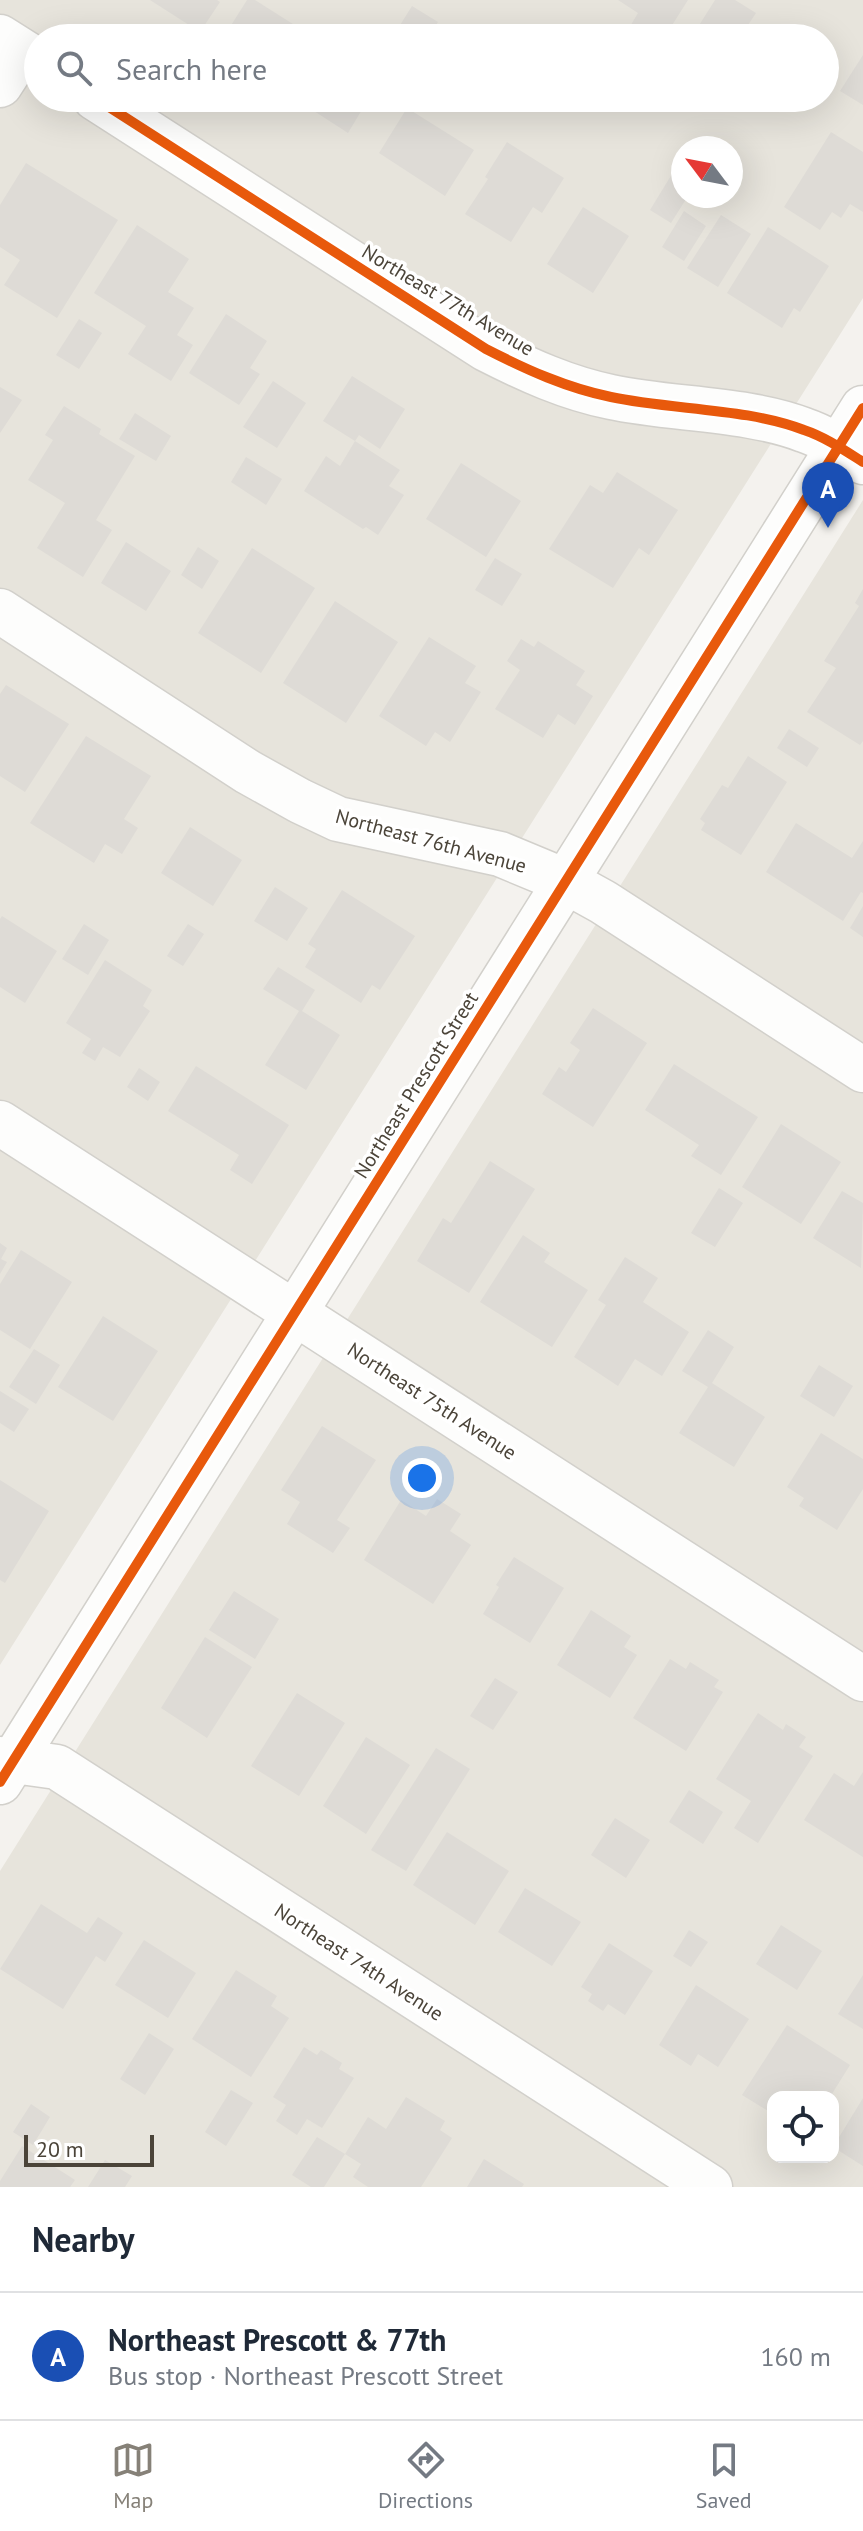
<!DOCTYPE html>
<html lang="en">
<head>
<meta charset="utf-8">
<style>
	:root { --surface:#fff; --page:#f2f2f3; --text:#1f2937; --muted:#747a83; --line:#e0e1e3; --accent:#868178 }
	body { margin:0; font-family:"PT Sans",sans-serif; background:var(--page); color:var(--text) }
	.controls { position:absolute; right:24px; bottom:24px; display:grid; overflow:hidden; border-radius:16px; box-shadow:0 8px 32px #0002 }
	.controls button { width:72px; height:72px; display:grid; place-items:center; padding:0; border:0; border-bottom:2px solid var(--line); background:var(--surface); color:var(--text); font:40px sans-serif }
	.compass { position:absolute; left:671px; top:136px; width:72px; height:72px; border-radius:50%; background:var(--surface); box-shadow:0 8px 32px #0002; rotate:302deg }
	.scale { position:absolute; left:24px; bottom:20px; width:130px; box-sizing:border-box; padding-left:8px; border:4px solid #4b4439; border-top:0; font-size:22px; line-height:28px; white-space:nowrap; color:#4b4439; -webkit-text-stroke:6px #fff; paint-order:stroke }
	.you { position:absolute; left:422px; top:1478px; width:28px; height:28px; margin:-20px; border:6px solid #fff; border-radius:50%; background:#1a73e8; box-shadow:0 0 0 12px #1a73e833 }
	.badge { display:grid; place-items:center; width:52px; height:52px; border-radius:50%; background:var(--accent); color:#fff; font-size:26px; font-weight:700 }
	.pin { position:absolute; translate:-50% -66px; filter:drop-shadow(0 2px 4px #0008) }
	.pin::after { content:''; position:absolute; top:42px; width:28px; height:24px; background:inherit; clip-path:polygon(0 0,100% 0,50% 100%) }
	.list { margin:0; padding:0; list-style:none }
	h2 { display:flex; justify-content:space-between; align-items:center; height:104px; margin:0; padding:0 32px; font-size:34px }
	h2 small { font-size:26px; font-weight:400; color:var(--muted) }
	.list li { display:grid; grid-template-columns:52px 1fr auto; gap:24px; align-items:center; box-sizing:border-box; height:128px; padding:0 32px; border-top:2px solid var(--line) }
	.list b { display:block; font-size:30px; white-space:nowrap }
	.list p { margin:0; font-size:26px; white-space:nowrap; color:var(--muted) }
	.list em { font-size:26px; font-style:normal; color:var(--muted) }
	.icon { flex:none; width:44px; height:44px; fill:none; stroke:currentColor; stroke-width:2; stroke-linecap:round; stroke-linejoin:round }
	.map { position:relative; flex:none; width:863px; height:2187px; overflow:hidden }
	.search { position:absolute; background:var(--surface); box-shadow:0 8px 32px #0002; left:24px; right:24px; top:24px; height:88px; display:flex; align-items:center; gap:20px; box-sizing:border-box; padding:0 28px; border-radius:44px; color:var(--muted); font-size:30px }
	.sheet { height:232px; background:var(--surface) }
	nav { display:flex; justify-content:space-around; align-items:center; box-sizing:border-box; height:112px; border-top:2px solid var(--line); background:var(--surface); font-size:22px; color:var(--muted) }
	nav a { display:grid; justify-items:center; gap:4px }
	nav .on { color:var(--accent) }
	.map>svg:first-child { display:block }
	.residential { fill:#e7e4dc; fill-rule:evenodd }
	.building { fill:#dedbd6 }
	.lines { fill:none; stroke-linecap:round; stroke-linejoin:round }
	.minor-casing { stroke:#d2d0cb; stroke-width:47 }
	.minor { stroke:#fdfdfc; stroke-width:44 }
	.cycleway-casing { stroke:#fff; stroke-width:15 }
	.cycleway { stroke:#e8590c; stroke-width:10 }
	.labels { text-anchor:middle; stroke-width:7; stroke-linejoin:round; paint-order:stroke }
	.street-label { font-size:20px; fill:#4b4439; stroke:#fff }
</style>
</head>
<body>
<div class="map">
<svg width="863" height="2187" viewBox="0 0 863 2187">
	<rect width="100%" height="100%" fill="#f4f2ee"/>
	<path class="residential" d="M0,0H863V298L0,1665ZM38,38H825V98H38ZM683,148H731V196H683Z
		M863,500V2187H0V1871ZM773,2097H833V2157H773Z"/>
	<path class="building" d="M150,0H217L220,2L200,32Z
		M247,0H255L315,38H223Z
		M618,0H688L664,38H645L629,28L638,13Z
		M715,0H735L756,13L746,28L762,38H691Z
		M412,6L438,22L428,38H392Z
		M863,55V105L840,91Z
		M298,98H369L348,133L297,100Z
		M407,108L474,150L445,196L379,153Z
		M831,132L863,152V212L850,204L841,218L832,212L820,230L784,207Z
		M507,142L564,178L542,213L533,207L511,242L465,214L488,179L485,177Z
		M683,156V196H688L671,223L650,210Z
		M26,163L118,220L57,318L4,285L20,260L0,247V205Z
		M583,207L629,236L593,293L547,264Z
		M684,211L706,226L684,261L662,247Z
		M721,215L751,234L718,287L687,268Z
		M137,225L189,259L168,292L194,308L177,335L193,345L171,381L128,354L146,326L94,293Z
		M768,227L829,266L800,312L794,308L782,328L727,293Z
		M226,314L267,341L250,368L260,374L239,405L189,373Z
		M79,319L102,333L79,369L56,355Z
		M352,376L405,409L380,449L359,435L355,441L323,421Z
		M273,381L306,403L277,448L243,427Z
		M0,387L22,400L0,433Z
		M64,406L101,429L99,434L135,456L96,520L112,530L83,577L37,548L65,503L28,480L53,440L45,435Z
		M135,413L171,436L156,461L119,439Z
		M355,441L400,470L389,486L404,495L378,535L366,527L363,529L304,491L326,456L340,466Z
		M246,457L282,479L266,505L231,482Z
		M461,463L521,501L486,557L426,519Z
		M617,472L678,510L649,555L639,548L613,588L549,549L590,485L603,493Z
		M126,542L171,571L146,611L101,583Z
		M198,547L219,561L202,589L181,575Z
		M252,548L315,588L261,673L198,633Z
		M495,558L522,574L502,606L475,590Z
		M863,589V741L860,745L807,712L836,668L824,661L859,606L855,603Z
		M335,601L398,642L346,723L283,683Z
		M429,637L476,666L465,683L481,692L450,742L435,732L426,746L379,716Z
		M521,639L534,647L538,641L585,671L576,685L593,696L575,725L558,714L543,738L495,709L520,670L507,661Z
		M6,685L69,724L25,792L0,776V694Z
		M789,729L819,748L807,767L777,748Z
		M86,736L151,776L124,819L138,828L122,854L105,844L94,863L30,823Z
		M748,756L787,782L741,855L701,830L705,823L700,819L722,785L728,788Z
		M796,823L852,858L863,841V893L861,892L843,921L766,872Z
		M190,827L242,860L213,906L161,873Z
		M275,887L308,908L287,941L254,921Z
		M342,890L415,936L380,990L372,985L361,1003L305,967L316,949L308,944Z
		M863,906V937L850,928Z
		M2,916L57,951L25,1003L0,987V919Z
		M84,924L109,940L88,975L62,959Z
		M188,924L204,934L183,966L167,956Z
		M105,960L152,990L143,1006L150,1011L120,1057L103,1047L95,1061L82,1053L91,1039L66,1023Z
		M278,967L315,990L302,1011L340,1035L306,1090L265,1065L299,1011L263,989Z
		M593,1008L647,1043L593,1127L542,1094L559,1067L566,1072L580,1050L570,1043Z
		M674,1064L758,1117L721,1175L691,1156L699,1145L645,1110Z
		M196,1066L289,1125L252,1184L230,1170L239,1155L168,1111Z
		M139,1068L160,1082L148,1101L127,1087Z
		M781,1124L841,1162L801,1224L742,1187Z
		M490,1161L535,1189L469,1293L417,1261L443,1218L451,1223Z
		M719,1188L743,1203L715,1247L691,1233Z
		M842,1191L863,1203L861,1268L813,1238Z
		M523,1235L550,1253L544,1262L588,1290L552,1347L480,1302Z
		M0,1243L7,1248L1,1259L7,1262L0,1274Z
		M21,1250L72,1282L30,1349L0,1330V1284Z
		M625,1257L658,1278L643,1302L689,1332L662,1376L635,1359L618,1386L574,1357L606,1305L598,1300Z
		M103,1316L158,1351L113,1421L58,1387Z
		M708,1330L734,1347L712,1383L765,1417L734,1467L679,1433L708,1387L682,1371Z
		M34,1349L60,1365L36,1404L9,1387Z
		M819,1365L853,1386L834,1417L800,1396Z
		M0,1391L29,1409L14,1432L0,1423Z
		M322,1426L376,1460L337,1520L350,1528L333,1553L287,1524L300,1502L281,1490Z
		M821,1433L863,1459V1489L837,1530L799,1506L804,1498L787,1487Z
		M0,1480L49,1511L5,1583L0,1580Z
		M437,1499L461,1514L450,1531L471,1545L433,1604L364,1560L401,1500L426,1516Z
		M514,1557L564,1588L530,1643L483,1614L499,1587L496,1585Z
		M234,1591L279,1619L255,1659L209,1630Z
		M591,1610L631,1636L624,1647L637,1655L610,1698L557,1665Z
		M205,1637L252,1667L207,1738L161,1708Z
		M670,1659L686,1669L690,1662L719,1680L714,1687L723,1692L686,1751L633,1718Z
		M495,1678L518,1692L493,1730L470,1716Z
		M297,1693L345,1723L299,1796L251,1766Z
		M758,1713L783,1730L786,1724L806,1737L799,1747L813,1756L758,1843L734,1828L751,1801L716,1779Z
		M366,1737L410,1765L366,1834L323,1806Z
		M436,1748L470,1769L406,1871L371,1850Z
		M863,1772V1857L804,1820L834,1773L854,1786Z
		M689,1790L723,1812L703,1844L669,1822Z
		M615,1818L650,1840L626,1878L591,1855Z
		M447,1832L509,1871L475,1925L413,1885Z
		M525,1888L581,1922L552,1966L498,1932Z
		M41,1904L87,1933L98,1917L123,1933L105,1962L96,1956L63,2009L0,1969Z
		M781,1925L822,1951L797,1990L756,1964Z
		M689,1930L708,1942L691,1967L673,1956Z
		M144,1940L196,1973L168,2018L115,1985Z
		M609,1943L653,1971L625,2015L608,2004L603,2011L588,2001L592,1994L581,1987Z
		M236,1970L277,1996L271,2006L289,2018L251,2077L192,2039Z
		M863,1975V2029L838,2014Z
		M696,1985L749,2019L718,2067L698,2054L691,2066L659,2045Z
		M787,2025L850,2065L830,2097H773V2114L742,2095Z
		M149,2033L174,2049L145,2095L120,2079Z
		M304,2047L317,2055L321,2050L342,2063L339,2069L354,2078L322,2128L307,2119L297,2135L276,2121L286,2105L273,2097Z
		M231,2090L253,2103L226,2146L205,2132Z
		M406,2097L445,2121L440,2130L452,2138L421,2187H368L353,2177L361,2164L345,2154L368,2117L386,2129Z
		M863,2098V2166L833,2147Z
		M31,2104L50,2117L33,2145L13,2132Z
		M317,2137L345,2154L324,2187H311L292,2175Z
		M22,2146L75,2180L70,2187H0V2181Z
		M484,2159L524,2184L522,2187H467Z
		M105,2160L132,2176L125,2187H88Z"/>
	<g class="lines">
		<g class="minor-casing">
			<path id="minor" d="M0,37L38,61
				M0,85L22,51
				M95,98L486,349C527,370 567,388 611,397C672,410 747,408 804,430C825,437 844,450 863,462
				M0,611L248,772L300,801L338,819L500,854L565,881L603,902L863,1070
				M0,1123L863,1679
				M0,1759L57,1767L710,2187
				M0,1782L863,408"/>
		</g>
		<use href="#minor" class="minor"/>
		<g class="cycleway-casing">
			<path id="cycleway" d="M95,98L486,349C527,370 567,388 611,397C672,410 747,408 804,430C825,437 844,450 863,462
				M0,1782L863,408"/>
		</g>
		<use href="#cycleway" class="cycleway"/>
	</g>
	<g class="labels">
		<g class="street-label">
			<text transform="translate(448 300) rotate(31)" y="7">Northeast 77th Avenue</text>
			<text transform="translate(431 841) rotate(15)" y="7">Northeast 76th Avenue</text>
			<text transform="translate(416 1085) rotate(-58)" y="7">Northeast Prescott Street</text>
			<text transform="translate(432 1401) rotate(33)" y="7">Northeast 75th Avenue</text>
			<text transform="translate(359 1962) rotate(33)" y="7">Northeast 74th Avenue</text>
		</g>
	</g>
</svg>
<div class="controls">
<button><svg class="icon" aria-label="locate" viewBox="0 0 24 24"><circle cx="12" cy="12" r="6"/><path d="M12 2v4M12 18v4M2 12h4M18 12h4"/></svg></button>
</div>
<svg class="compass" viewBox="-18 -18 36 36"><path d="M0-13l5 13h-10z" fill="#e53935"/><path d="M0 13l5-13h-10z" fill="#747a83"/></svg>
<div class="scale">20 m</div>
<div class="you"></div>
<div class="pin badge" style="left:828px;top:528px;background:#1a4fb4">A</div>
<div class="search"><svg class="icon" aria-label="search" viewBox="0 0 24 24"><circle cx="10" cy="10" r="6"/><path d="M15 15l6 6"/></svg>Search here</div>
</div>
<section class="sheet">
<h2>Nearby<small></small></h2>
<ul class="list">
<li><span class="badge" style="background:#1a4fb4">A</span><div><b>Northeast Prescott &amp; 77th</b><p>Bus stop · Northeast Prescott Street</p></div><em>160 m</em></li>
</ul>
</section>
<nav>
<a class="on"><svg class="icon" aria-label="map" viewBox="0 0 24 24"><path d="M3 6l6-2 6 2 6-2v14l-6 2-6-2-6 2zM9 4v14M15 6v14"/></svg>Map</a>
<a><svg class="icon" aria-label="directions" viewBox="0 0 24 24"><path d="M12 3l9 9-9 9-9-9zM9 14v-3h6M13 9l2 2-2 2"/></svg>Directions</a>
<a><svg class="icon" aria-label="saved" viewBox="0 0 24 24"><path d="M7 4h10v16l-5-4-5 4z"/></svg>Saved</a>
</nav>
</body>
</html>
